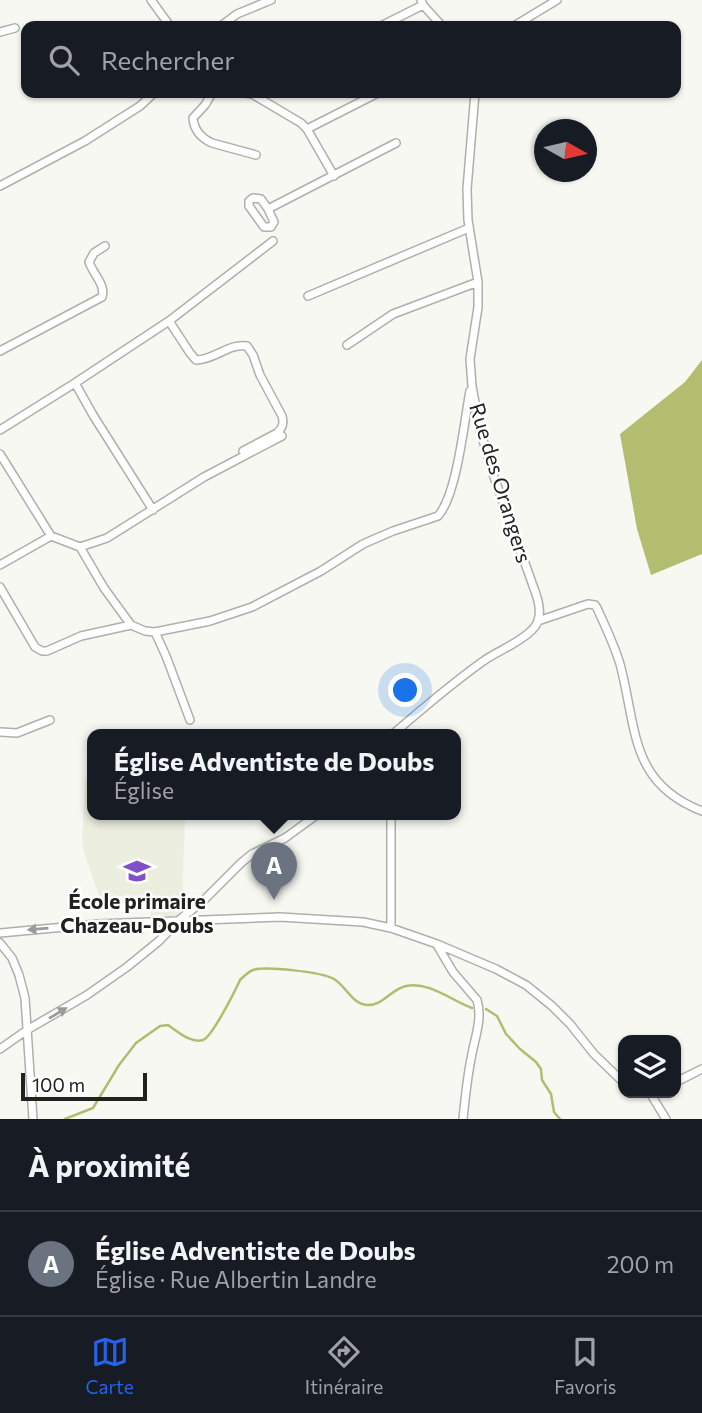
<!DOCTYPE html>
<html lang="fr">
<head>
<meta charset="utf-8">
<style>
	:root { --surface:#171b24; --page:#20242c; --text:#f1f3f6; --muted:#9ea1a6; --line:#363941; --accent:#2563eb }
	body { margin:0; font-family:Commissioner,sans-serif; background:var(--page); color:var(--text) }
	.controls { position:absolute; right:21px; bottom:21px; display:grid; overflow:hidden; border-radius:14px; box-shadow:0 2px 5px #0004 }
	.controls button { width:63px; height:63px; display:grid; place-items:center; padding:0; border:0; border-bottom:2px solid var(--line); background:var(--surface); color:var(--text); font:35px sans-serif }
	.compass { position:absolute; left:534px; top:119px; width:63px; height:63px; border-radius:50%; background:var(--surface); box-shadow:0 2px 5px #0004; rotate:98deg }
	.scale { position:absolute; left:21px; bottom:18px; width:126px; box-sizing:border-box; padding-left:7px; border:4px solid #21211f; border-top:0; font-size:19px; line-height:24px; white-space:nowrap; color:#21211f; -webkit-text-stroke:5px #fff; paint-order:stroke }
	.you { position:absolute; left:406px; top:691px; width:24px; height:24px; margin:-18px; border:5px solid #fff; border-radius:50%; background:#1a73e8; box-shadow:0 0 0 10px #1a73e833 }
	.badge { display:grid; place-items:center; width:46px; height:46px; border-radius:50%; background:var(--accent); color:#fff; font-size:23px; font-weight:700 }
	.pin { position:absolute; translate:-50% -58px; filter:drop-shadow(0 2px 4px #0008) }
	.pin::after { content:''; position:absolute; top:37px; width:24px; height:21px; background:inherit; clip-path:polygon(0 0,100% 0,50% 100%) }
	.popup { position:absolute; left:87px; top:729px; width:374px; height:91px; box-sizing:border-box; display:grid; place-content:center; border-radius:14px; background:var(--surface); filter:drop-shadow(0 2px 5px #0005); font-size:23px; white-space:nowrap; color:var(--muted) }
	.popup b { font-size:26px; color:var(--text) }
	.popup::after { content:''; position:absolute; left:50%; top:100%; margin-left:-14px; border:14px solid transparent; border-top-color:var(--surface) }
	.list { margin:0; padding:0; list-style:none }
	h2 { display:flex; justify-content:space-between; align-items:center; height:91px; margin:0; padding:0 28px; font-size:30px }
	h2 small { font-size:23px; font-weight:400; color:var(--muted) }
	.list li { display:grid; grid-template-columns:46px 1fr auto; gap:21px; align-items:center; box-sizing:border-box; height:105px; padding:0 28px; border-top:2px solid var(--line) }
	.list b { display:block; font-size:26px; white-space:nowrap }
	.list p { margin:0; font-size:23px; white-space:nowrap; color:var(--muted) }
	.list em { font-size:23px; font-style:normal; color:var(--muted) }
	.icon { flex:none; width:38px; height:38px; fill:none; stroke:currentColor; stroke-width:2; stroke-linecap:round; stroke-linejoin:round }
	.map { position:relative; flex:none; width:702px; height:1119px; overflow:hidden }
	.search { position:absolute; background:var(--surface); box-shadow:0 2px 5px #0004; left:21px; right:21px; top:21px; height:77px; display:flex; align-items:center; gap:18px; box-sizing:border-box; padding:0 24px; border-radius:14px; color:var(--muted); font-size:26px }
	.sheet { height:196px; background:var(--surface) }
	nav { display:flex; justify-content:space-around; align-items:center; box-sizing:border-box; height:98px; border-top:2px solid var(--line); background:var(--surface); font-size:19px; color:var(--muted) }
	nav a { display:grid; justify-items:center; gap:4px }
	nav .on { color:var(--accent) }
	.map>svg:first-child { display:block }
	.built { fill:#eceee0 }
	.forest { fill:#b3bd6f }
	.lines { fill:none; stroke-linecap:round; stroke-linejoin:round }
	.stream { stroke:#b2bc6f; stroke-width:2.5 }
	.street-casing { stroke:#afb0aa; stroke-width:10 }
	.street { stroke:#fff; stroke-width:7 }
	.oneway { fill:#9b9b9a }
	.labels { text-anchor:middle; stroke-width:5; stroke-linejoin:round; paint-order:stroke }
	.street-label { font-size:21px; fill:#21211f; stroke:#fff }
	.poi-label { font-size:21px; font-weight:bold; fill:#21211f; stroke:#fff }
</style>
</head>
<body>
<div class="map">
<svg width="702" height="1119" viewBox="0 0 702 1119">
	<rect width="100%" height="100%" fill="#f7f8f2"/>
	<path class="built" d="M85,779L92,780V814H179V816L185,818L182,909L175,916H151L149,896H99L82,846Z"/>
	<path class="forest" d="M702,360V554L651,575L637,529L620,434L685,382Z"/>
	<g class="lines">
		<path class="stream" d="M486,1009L497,1016L506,1034L520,1049L536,1062L541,1069L542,1080L551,1094L554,1112L560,1119
			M65,1119L93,1108L119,1065L136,1043L160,1026L168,1025C177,1031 191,1044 203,1040C212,1037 235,991 240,980C244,976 248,972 253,970C266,966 322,972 334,979C346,986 352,1004 367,1005C383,1006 391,989 406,986C429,981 452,1001 472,1008"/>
		<g class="street-casing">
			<path id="street" d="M151,0L170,26
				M421,0L423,5L442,26
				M221,26L237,14L271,0
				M381,26L423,5
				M514,26L557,0
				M0,32L15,28
				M212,93L205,105L193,118C194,130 201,138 212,143L256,155
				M245,93L252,94L301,123L307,129L334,176
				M307,129L378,93
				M0,186L85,141L140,106L154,93
				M253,198L261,199L268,209L274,222L271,227H264L249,206V201Z
				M268,209L396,143
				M308,296L469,228
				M169,321L190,353L196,360C215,360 228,343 247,346L253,355L260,375L282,416C284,423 283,428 277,433L243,451
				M347,345L393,314L478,282
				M0,351L102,297C106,285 93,274 89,262L94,253L105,246
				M75,383L93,415L153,510
				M0,430L75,383L169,321L273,241
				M0,454L51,536L80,547L107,538L204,477L282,436
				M80,547L104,588L131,625L145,631L155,632L210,621L252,607L321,571L363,544L393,531L438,516C457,495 464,422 470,391
				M0,565L51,536
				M0,587L35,647L42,651H47L81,636L131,625
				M538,621L588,604L595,605L597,608C605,626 614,644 620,664C637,727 629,783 702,811
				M155,632L166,656L190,720
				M0,732L17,733L50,720
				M393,734C422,709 451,684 482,662C497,651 518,644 532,630C542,621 540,606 536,594L494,477L480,430L472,386L470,359L478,307V282L468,220L467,189L475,93
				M391,928V814
				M0,933L97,924L280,917L363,922L391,928L437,944L496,969L526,985L552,1006L570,1024L594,1054L623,1082
				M0,943L12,958L19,975L25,998L33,1119
				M437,945L453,972L477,1000C483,1019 474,1040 471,1059C467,1079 465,1099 463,1119
				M0,1049L27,1030L87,995L127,967L159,941L179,920L203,901L241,863L252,854L285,838L318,814
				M676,1082L702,1069
				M650,1093L666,1119"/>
		</g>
		<use href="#street" class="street"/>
	</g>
	<defs><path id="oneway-solid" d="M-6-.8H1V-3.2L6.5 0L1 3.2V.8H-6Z" transform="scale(1.75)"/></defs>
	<g class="oneway">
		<use href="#oneway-solid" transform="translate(38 929) rotate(175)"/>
		<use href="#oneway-solid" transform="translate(58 1013) rotate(-31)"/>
	</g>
	<defs>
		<g id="school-bare" transform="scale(2.1)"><path d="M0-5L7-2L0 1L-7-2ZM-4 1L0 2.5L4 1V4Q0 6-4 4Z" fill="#8051c9" stroke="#fff" stroke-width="2.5" paint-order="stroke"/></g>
	</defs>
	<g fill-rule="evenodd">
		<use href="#school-bare" x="137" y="871"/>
	</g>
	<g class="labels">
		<g class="street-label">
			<text transform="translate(500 483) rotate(73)" y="7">Rue des Orangers</text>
		</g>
		<g class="poi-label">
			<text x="137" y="909">École primaire<tspan x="137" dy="24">Chazeau-Doubs</tspan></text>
		</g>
	</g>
</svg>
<div class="controls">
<button><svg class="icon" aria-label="layers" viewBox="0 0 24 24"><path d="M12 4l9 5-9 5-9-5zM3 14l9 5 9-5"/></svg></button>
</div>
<svg class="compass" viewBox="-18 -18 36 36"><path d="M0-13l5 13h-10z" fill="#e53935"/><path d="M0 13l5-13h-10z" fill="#9ea1a6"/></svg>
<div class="scale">100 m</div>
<div class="you"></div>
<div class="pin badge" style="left:274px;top:900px;background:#6b7280">A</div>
<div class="popup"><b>Église Adventiste de Doubs</b>Église</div>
<div class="search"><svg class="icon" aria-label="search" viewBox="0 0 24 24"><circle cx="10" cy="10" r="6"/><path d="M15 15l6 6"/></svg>Rechercher</div>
</div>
<section class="sheet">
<h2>À proximité<small></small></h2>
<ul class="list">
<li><span class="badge" style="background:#6b7280">A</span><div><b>Église Adventiste de Doubs</b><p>Église · Rue Albertin Landre</p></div><em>200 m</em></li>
</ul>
</section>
<nav>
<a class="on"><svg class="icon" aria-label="map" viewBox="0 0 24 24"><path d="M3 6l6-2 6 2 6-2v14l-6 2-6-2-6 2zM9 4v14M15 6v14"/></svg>Carte</a>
<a><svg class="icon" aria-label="directions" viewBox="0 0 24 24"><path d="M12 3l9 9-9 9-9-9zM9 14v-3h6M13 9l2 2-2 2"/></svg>Itinéraire</a>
<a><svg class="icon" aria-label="saved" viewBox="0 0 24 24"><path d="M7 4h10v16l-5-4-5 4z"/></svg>Favoris</a>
</nav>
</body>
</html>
